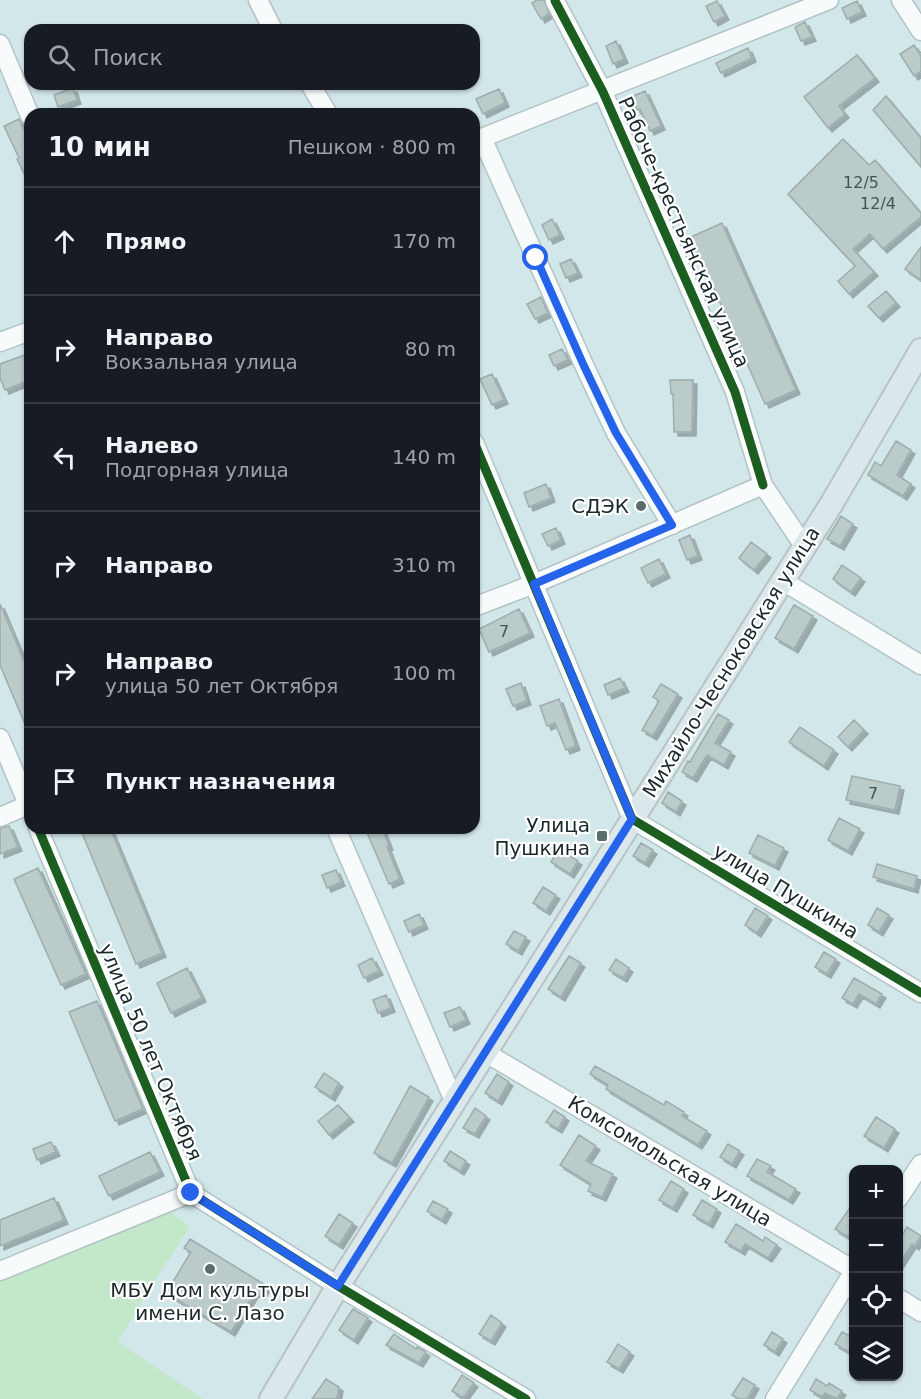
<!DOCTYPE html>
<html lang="ru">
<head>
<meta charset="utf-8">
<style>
	:root { --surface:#171b24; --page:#20242c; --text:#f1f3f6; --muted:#9ea1a6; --line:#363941 }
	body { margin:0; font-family:"DejaVu Sans",sans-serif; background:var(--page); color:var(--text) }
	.controls { position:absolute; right:18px; bottom:18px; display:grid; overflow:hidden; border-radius:12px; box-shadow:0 2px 4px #0004 }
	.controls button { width:54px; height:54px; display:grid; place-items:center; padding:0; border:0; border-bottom:2px solid var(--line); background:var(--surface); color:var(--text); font:30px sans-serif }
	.stop { position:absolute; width:18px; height:18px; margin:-14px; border:4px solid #2563eb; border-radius:50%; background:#fff }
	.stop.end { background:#2563eb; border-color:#fff; box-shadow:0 2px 6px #0008 }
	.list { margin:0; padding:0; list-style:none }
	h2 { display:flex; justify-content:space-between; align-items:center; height:78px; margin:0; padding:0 24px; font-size:26px }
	h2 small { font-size:20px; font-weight:400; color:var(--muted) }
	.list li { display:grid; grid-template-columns:39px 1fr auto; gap:18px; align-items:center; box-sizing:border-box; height:108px; padding:0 24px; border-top:2px solid var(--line) }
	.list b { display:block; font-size:22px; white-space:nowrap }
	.list p { margin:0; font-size:20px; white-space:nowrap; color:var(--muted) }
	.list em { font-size:20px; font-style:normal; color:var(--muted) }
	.icon { flex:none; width:33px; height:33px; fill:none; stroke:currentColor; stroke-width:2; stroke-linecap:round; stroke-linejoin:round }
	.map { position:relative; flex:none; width:921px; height:1399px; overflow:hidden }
	.search { position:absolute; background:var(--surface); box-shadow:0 2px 4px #0004; left:24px; top:24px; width:456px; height:66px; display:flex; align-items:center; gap:15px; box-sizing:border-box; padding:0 21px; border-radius:18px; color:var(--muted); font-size:22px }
	.panel { position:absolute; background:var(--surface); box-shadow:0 2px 4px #0004; left:24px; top:108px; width:456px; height:726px; border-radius:18px }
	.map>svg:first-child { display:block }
	.green { fill:#c2e7c9 }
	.building { fill:#bbcbca; stroke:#9dadab; stroke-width:1.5; filter:url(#shadow) }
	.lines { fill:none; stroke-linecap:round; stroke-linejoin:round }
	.minor-casing { stroke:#b3c3c4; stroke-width:21 }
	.major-casing { stroke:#b9c3c4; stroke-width:26 }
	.minor { stroke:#f8fbfc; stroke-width:18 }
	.major { stroke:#dae7eb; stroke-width:22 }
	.cycleway-casing { stroke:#fff; stroke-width:13 }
	.cycleway { stroke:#1b5e20; stroke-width:9 }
	.route { stroke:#2563eb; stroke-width:8 }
	.poi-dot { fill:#5b6c6d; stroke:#fff; stroke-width:2 }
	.labels { text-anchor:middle; stroke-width:4.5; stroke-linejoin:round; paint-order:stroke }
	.number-label { font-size:16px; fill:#435252 }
	.street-label { font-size:20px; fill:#1b292a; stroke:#fff }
	.poi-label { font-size:20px; fill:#1b292a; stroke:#fff; text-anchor:end }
</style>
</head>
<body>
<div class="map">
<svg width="921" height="1399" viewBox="0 0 921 1399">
	<defs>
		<filter id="shadow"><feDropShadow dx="4" dy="4" stdDeviation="0" flood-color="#0004"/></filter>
	</defs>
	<rect width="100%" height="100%" fill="#d2e7e9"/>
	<path class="green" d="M167,1209L190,1227L154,1281L118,1342L203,1399H0V1274Z"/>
	<path class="building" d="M537,0H544L549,14L541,19L532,3Z
		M717,1L725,16L714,22L706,6Z
		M857,1L862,12L847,19L842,8Z
		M805,22L812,37L801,41L795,27Z
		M616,41L624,59L613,64L606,46Z
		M914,45L921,56V71L914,76L900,54Z
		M748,48L752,58L721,73L716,63Z
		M857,55L875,78L839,106L845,114L828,128L804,97Z
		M73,88L77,100L58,107L54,95Z
		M499,89L505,103L483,114L476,99Z
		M645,91L661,126L650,131L640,109L637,110L631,97Z
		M886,96L921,138V167L873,110Z
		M19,119L30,142V186L17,159L19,158L4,126Z
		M843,139L869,165L875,160L921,213V217L883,249L870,234L853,249L874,272L849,294L838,281L855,266L788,194Z
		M552,219L560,235L549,240L542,225Z
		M722,223L796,390L765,404L691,237Z
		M921,247V280L905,269Z
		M571,259L578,273L566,278L560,264Z
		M886,291L896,303L879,318L868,306Z
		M541,297L548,313L535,319L527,304Z
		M562,349L568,360L554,366L549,355Z
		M27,354L30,361V380L5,390L0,378V364Z
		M492,374L504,400L492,405L480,379Z
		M670,380H693L692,432H674L673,394H671Z
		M896,441L911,450L897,475L911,484L903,496L868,475L875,462L881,466Z
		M546,484L551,498L529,507L524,493Z
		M841,516L853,524L840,546L827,539Z
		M556,528L561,540L548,546L542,534Z
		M690,535L698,556L687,560L679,540Z
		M751,542L767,554L754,570L739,558Z
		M659,559L666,574L648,583L641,568Z
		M842,565L861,578L851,592L833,579Z
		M0,604L30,675V736L0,665Z
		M794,605L813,616L794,649L775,638Z
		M519,609L530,633L489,652L479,629Z
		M620,678L625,688L608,695L604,685Z
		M521,683L527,701L513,706L506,689Z
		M661,684L678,694L653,736L642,730L659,701L653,697Z
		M559,699L576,746L566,750L555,723L547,726L540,706Z
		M718,714L729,720L715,743L731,752L724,765L707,755L693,778L682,772L688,761L690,762Z
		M854,720L864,730L848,747L838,737Z
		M800,727L834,750L824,766L789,742Z
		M852,776L900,786L895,810L846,800Z
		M668,792L682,801L676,812L662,803Z
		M839,818L860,829L848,851L828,840Z
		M9,826L18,847L0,854V828Z
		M80,828H110L162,953L136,964Z
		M365,828H382L389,846L387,847L400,879L389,884Z
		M758,835L784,848L775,866L749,853Z
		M641,843L653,850L645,863L633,856Z
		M558,849L578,861L570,874L551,862Z
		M877,864L917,876L914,889L873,877Z
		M38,868L86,974L61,985L14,879Z
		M336,870L341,882L327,888L322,875Z
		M543,887L556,895L546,911L533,903Z
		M755,908L768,916L757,933L745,925Z
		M877,908L889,915L879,932L868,925Z
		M419,914L424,925L409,932L404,921Z
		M514,931L526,937L518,951L506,944Z
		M824,952L836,959L827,974L815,967Z
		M569,956L581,963L561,997L548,989Z
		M372,958L379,971L364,978L358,965Z
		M616,959L629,968L623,978L609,970Z
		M187,968L202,998L171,1013L157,983Z
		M854,978L882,994L876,1004L859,994L853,1004L842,998Z
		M386,995L391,1008L378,1013L373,1000Z
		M97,1001L143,1109L115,1121L69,1012Z
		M460,1007L466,1020L450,1027L444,1013Z
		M595,1066L664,1105L666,1101L684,1112L682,1116L707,1131L698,1145L606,1089L608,1085L590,1074Z
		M324,1073L339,1083L331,1097L315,1087Z
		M497,1074L509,1082L498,1101L485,1093Z
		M410,1086L429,1097L392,1163L374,1153Z
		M338,1105L350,1118L329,1135L318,1121Z
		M475,1108L486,1116L475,1134L463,1128Z
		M554,1110L565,1117L558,1129L546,1122Z
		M876,1117L895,1129L884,1148L864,1136Z
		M579,1135L596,1146L586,1161L613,1174L602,1197L588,1191L591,1184L560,1165Z
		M51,1142L56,1152L37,1160L33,1149Z
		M728,1144L740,1151L732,1164L720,1157Z
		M450,1151L466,1161L460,1171L444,1161Z
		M150,1152L160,1172L109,1196L99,1176Z
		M757,1159L771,1166L767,1172L796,1189L789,1200L747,1176Z
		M671,1181L684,1189L673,1208L659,1200Z
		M54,1198L64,1220L0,1246V1220Z
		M702,1200L717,1209L709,1224L693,1215Z
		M433,1201L448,1209L442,1220L427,1211Z
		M854,1202V1228L848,1237L835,1229Z
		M339,1214L353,1223L339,1245L325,1236Z
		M736,1224L763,1241L765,1237L777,1245L768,1258L745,1244L741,1251L725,1242Z
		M907,1227L921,1236L915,1246L912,1244L898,1266V1242Z
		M190,1239L267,1286L261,1295L255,1292L231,1332L166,1293L191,1252L184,1248Z
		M353,1309L368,1318L354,1340L339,1330Z
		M491,1315L502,1323L491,1341L479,1334Z
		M772,1332L783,1339L775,1352L764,1345Z
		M842,1332L854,1338V1345L849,1352L835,1344Z
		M394,1334L416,1349L417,1347L426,1352L419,1363L386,1345Z
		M618,1344L630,1352L619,1369L607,1362Z
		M462,1375L474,1383L463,1398L452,1391Z
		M743,1378L755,1385L747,1399H739L732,1395Z
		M326,1379L339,1387L337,1399H312Z
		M816,1379L827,1386L829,1383L842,1391L837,1399L825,1393L822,1397L810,1390Z"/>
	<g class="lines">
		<g class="minor-casing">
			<path id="minor" d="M258,0L273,30
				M901,0L921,31
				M555,1L603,92L735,392L763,485
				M0,44L30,116
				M310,84L328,114
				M482,138L584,365L616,433L672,525
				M474,141L829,0
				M0,342L30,331
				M474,442L632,819L921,993
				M783,581L921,665
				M474,607L534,584L763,485L804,546
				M0,738L30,809
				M0,817L28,805
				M38,828L191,1193L338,1286L526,1399
				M336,828L454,1101
				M486,1053L854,1270
				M898,1199L921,1164
				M0,1271L191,1193
				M898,1298L921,1312
				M775,1399L854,1271"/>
		</g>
		<g class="major-casing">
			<path id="major" d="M271,1399L338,1286L832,503L921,350"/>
		</g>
		<use href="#minor" class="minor"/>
		<use href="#major" class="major"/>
		<g class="cycleway-casing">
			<path id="cycleway" d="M555,1L603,92L735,392L763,485
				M474,442L632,819L921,993
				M38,828L191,1193L338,1286L526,1399"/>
		</g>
		<use href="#cycleway" class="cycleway"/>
	</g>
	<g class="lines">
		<path class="route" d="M191,1193L338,1286L632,819L534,584L672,525L616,433L584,366L536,258"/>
	</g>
	<g class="poi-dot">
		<circle cx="641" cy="506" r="6"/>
		<rect x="596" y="830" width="12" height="12" rx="3"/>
		<circle cx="210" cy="1269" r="6"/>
	</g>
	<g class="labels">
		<g class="number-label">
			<text x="861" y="188">12/5</text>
			<text x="878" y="209">12/4</text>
			<text x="504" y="637">7</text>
			<text x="873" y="799">7</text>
		</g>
		<g class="street-label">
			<text transform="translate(684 232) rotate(66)" y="7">Рабоче-крестьянская улица</text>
			<text transform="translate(731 662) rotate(-58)" y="7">Михайло-Чесноковская улица</text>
			<text transform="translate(786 891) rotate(31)" y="7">улица Пушкина</text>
			<text transform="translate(151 1052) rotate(67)" y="7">улица 50 лет Октября</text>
			<text transform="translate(670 1161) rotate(31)" y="7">Комсомольская улица</text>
		</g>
		<g class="poi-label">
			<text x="629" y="513">СДЭК</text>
			<text x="590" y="832">Улица<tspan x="590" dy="23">Пушкина</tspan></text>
			<text x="210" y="1297" text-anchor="middle">МБУ Дом культуры<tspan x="210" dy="23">имени С. Лазо</tspan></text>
		</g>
	</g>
</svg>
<div class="controls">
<button>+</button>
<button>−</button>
<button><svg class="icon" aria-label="locate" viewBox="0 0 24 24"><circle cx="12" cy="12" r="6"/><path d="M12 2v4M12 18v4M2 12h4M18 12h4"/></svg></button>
<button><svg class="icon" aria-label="layers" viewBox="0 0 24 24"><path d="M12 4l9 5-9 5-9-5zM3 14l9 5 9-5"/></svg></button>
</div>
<div class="stop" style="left:536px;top:258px"></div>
<div class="stop end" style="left:191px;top:1193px"></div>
<div class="search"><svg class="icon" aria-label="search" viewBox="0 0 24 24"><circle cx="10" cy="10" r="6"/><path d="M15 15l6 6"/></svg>Поиск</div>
<section class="panel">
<h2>10 мин<small>Пешком · 800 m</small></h2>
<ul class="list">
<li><svg class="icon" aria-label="ahead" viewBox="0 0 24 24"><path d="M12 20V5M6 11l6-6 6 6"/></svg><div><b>Прямо</b></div><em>170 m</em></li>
<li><svg class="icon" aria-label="right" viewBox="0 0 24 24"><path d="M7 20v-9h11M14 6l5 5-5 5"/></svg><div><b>Направо</b><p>Вокзальная улица</p></div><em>80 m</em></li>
<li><svg class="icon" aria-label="left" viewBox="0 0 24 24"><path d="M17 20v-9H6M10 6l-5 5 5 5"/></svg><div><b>Налево</b><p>Подгорная улица</p></div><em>140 m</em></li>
<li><svg class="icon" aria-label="right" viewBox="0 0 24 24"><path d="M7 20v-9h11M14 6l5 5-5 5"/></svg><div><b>Направо</b></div><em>310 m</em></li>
<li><svg class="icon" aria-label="right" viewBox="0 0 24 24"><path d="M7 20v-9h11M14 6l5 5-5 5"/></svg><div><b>Направо</b><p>улица 50 лет Октября</p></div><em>100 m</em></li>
<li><svg class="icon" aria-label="arrive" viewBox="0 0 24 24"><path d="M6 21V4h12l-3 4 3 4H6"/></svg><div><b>Пункт назначения</b></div></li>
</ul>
</section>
</div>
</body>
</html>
